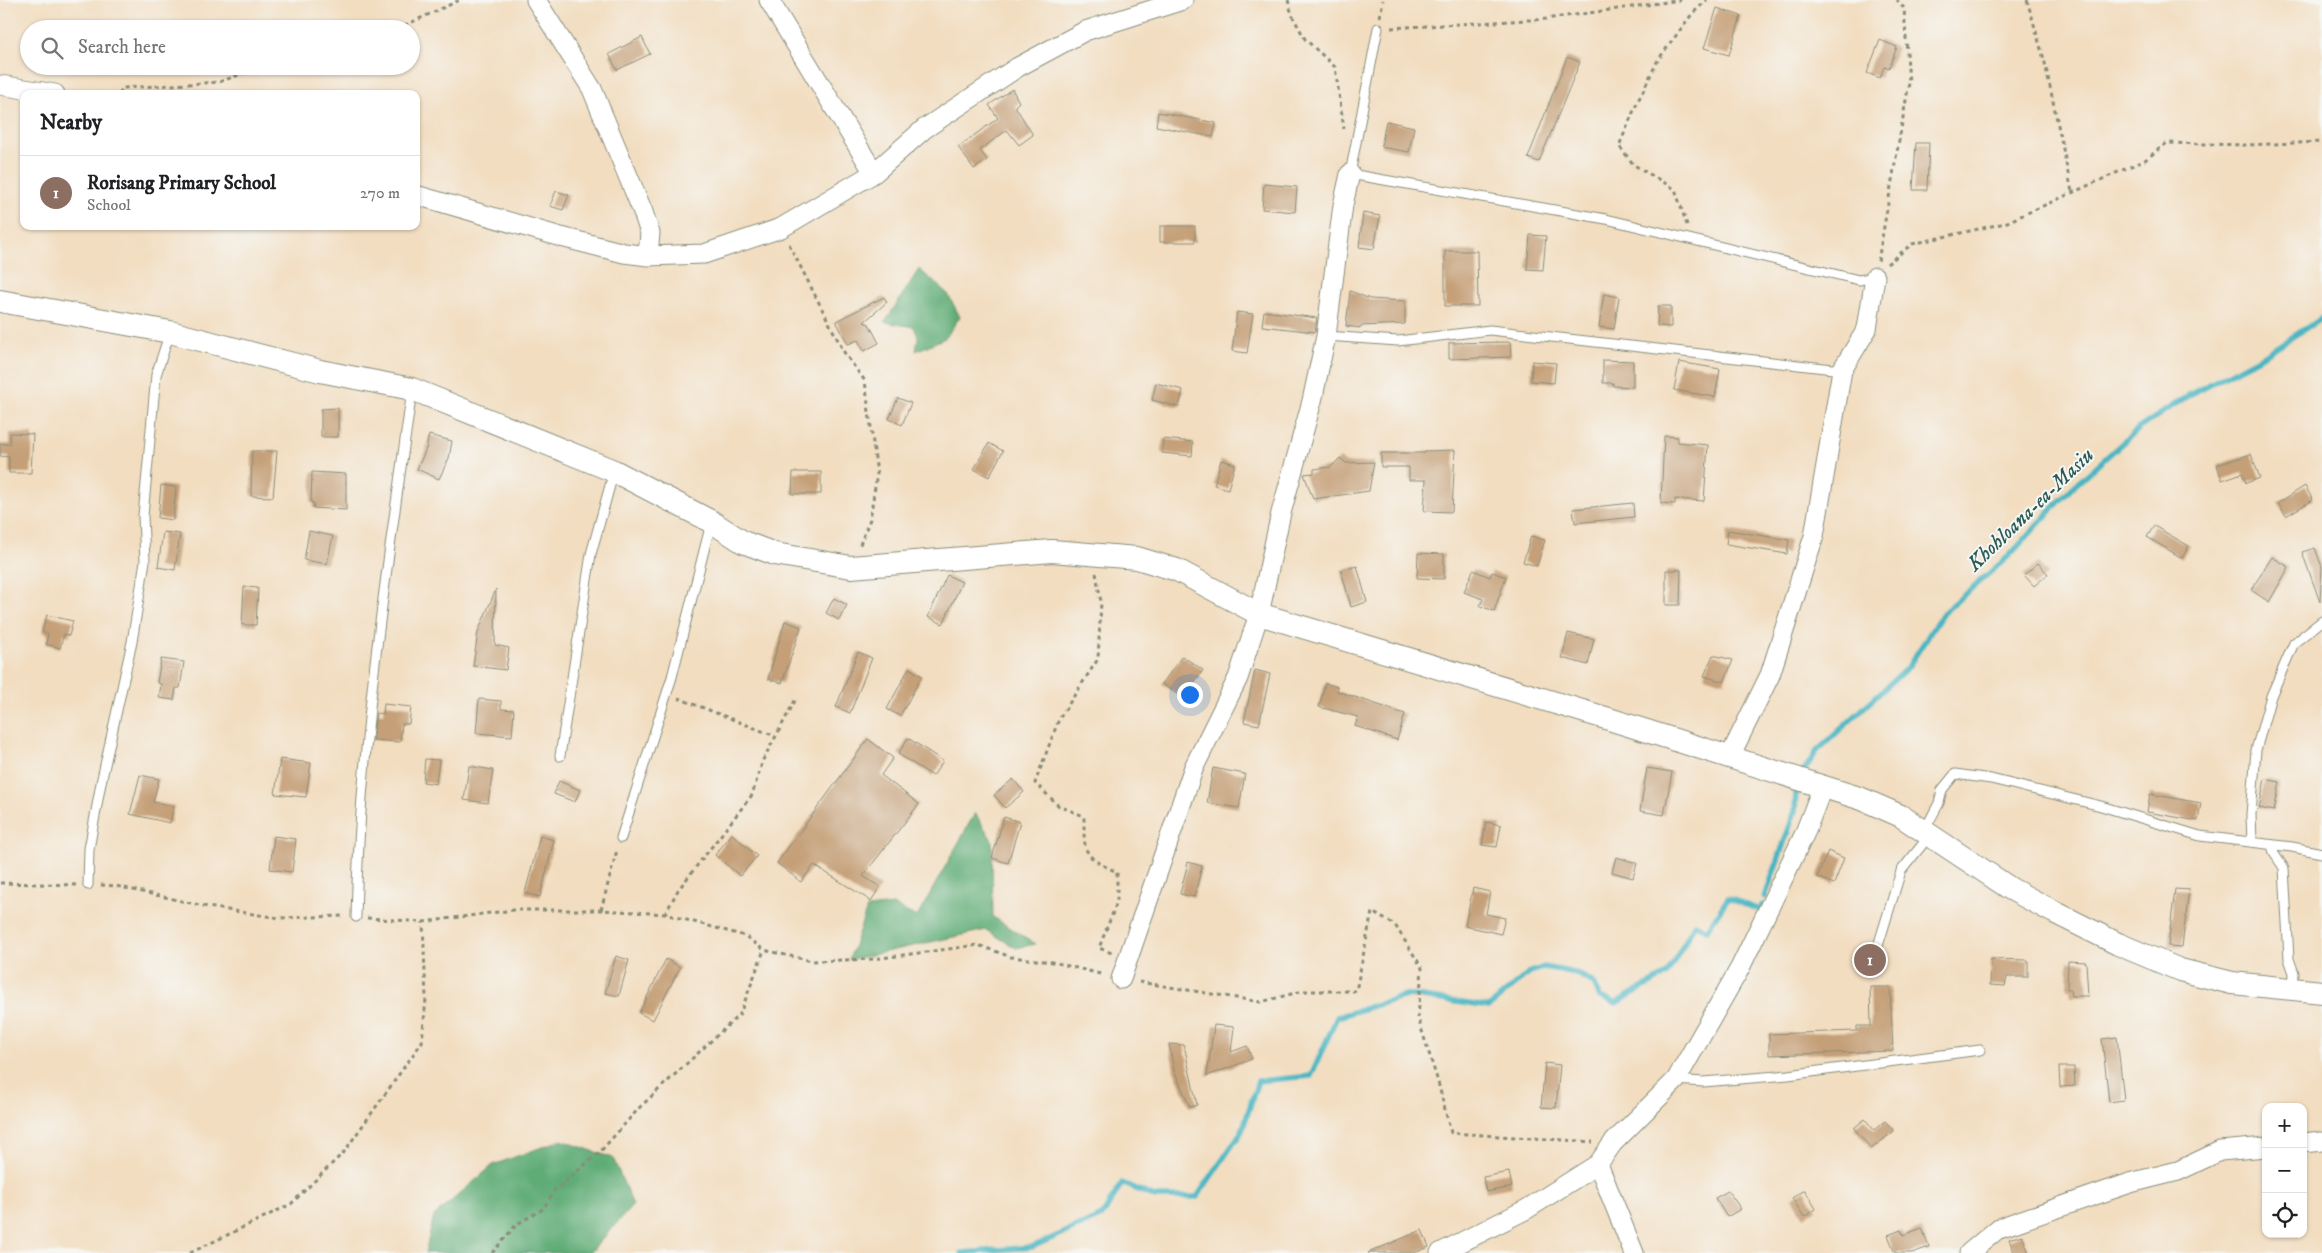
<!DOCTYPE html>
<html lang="en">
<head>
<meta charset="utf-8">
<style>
	:root { --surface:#fff; --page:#f2f2f2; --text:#202124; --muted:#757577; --line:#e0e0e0; --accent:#db2777 }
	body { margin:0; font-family:"IM FELL DW Pica",serif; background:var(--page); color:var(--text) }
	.controls { position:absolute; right:15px; bottom:15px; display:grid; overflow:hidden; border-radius:10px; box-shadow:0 1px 4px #0004 }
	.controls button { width:45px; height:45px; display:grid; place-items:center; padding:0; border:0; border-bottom:1px solid var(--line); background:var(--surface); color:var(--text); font:25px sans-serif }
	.you { position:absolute; left:1189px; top:694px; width:18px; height:18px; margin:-12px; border:4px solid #fff; border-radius:50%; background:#1a73e8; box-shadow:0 0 0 8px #1a73e833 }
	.badge { display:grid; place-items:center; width:32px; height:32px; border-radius:50%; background:var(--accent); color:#fff; font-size:16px; font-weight:700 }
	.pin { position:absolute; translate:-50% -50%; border:2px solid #fff; box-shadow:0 1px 5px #0006 }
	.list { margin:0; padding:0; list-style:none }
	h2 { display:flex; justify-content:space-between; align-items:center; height:65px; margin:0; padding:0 20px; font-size:21px }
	h2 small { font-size:16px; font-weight:400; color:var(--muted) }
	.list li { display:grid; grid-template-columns:32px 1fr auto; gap:15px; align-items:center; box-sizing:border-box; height:75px; padding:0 20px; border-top:1px solid var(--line) }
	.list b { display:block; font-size:19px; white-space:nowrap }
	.list p { margin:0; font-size:16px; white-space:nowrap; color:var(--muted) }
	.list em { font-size:16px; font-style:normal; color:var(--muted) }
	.icon { flex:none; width:28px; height:28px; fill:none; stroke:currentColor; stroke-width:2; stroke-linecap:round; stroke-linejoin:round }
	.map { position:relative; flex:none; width:2322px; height:1253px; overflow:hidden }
	.search { position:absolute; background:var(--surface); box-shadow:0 1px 4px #0004; left:20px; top:20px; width:400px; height:55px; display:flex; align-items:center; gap:12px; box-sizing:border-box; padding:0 18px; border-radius:28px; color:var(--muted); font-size:19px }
	.panel { position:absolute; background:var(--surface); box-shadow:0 1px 4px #0004; left:20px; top:90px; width:400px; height:140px; border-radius:10px }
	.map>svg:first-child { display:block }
	.forest { fill:#5fac76; stroke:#3f7455 }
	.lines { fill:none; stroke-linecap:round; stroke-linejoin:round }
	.stream { stroke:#49b6c3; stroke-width:5.5 }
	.building { fill:#c49f77 }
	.service-casing { stroke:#888d7a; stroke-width:11 }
	.minor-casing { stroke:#888d7a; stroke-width:21 }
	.tertiary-casing { stroke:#888d7a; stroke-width:24 }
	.path { stroke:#888d7a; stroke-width:3; stroke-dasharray:4 4; stroke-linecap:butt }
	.service { stroke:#fff; stroke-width:9 }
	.minor { stroke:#fff; stroke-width:19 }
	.tertiary { stroke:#fff; stroke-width:22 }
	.labels { text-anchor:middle; stroke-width:4; stroke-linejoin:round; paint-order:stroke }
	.water-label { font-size:21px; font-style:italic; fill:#2a5b58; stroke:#f6f6f2 }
</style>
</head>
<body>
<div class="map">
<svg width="2322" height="1253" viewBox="0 0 2322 1253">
	<rect width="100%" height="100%" fill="#f6f6f2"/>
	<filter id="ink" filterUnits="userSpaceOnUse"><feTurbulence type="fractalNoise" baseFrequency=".02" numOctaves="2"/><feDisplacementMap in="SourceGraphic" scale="10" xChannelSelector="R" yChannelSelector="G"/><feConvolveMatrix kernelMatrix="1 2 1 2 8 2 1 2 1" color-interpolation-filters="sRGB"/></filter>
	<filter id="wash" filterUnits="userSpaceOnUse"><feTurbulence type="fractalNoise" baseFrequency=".0096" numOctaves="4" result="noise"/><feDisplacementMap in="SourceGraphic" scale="20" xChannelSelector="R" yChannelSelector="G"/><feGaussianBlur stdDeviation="1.12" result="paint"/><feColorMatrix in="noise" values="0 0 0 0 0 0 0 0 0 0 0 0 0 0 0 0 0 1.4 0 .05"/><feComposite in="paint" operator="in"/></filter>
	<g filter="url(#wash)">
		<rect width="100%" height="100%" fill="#f2ddc0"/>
		<path class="forest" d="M919,269L948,294L960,317L945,338L916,351L918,337L914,327L885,322Z
			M975,813L992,840L993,917L1036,944L1016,948L986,930L849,960L867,908L893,905L917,917Z
			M561,1140L613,1158L633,1205L590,1253H425L434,1216L493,1165Z"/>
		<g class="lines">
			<path class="stream" d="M1803,772L1817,751L1908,667L1943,613L2009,556L2071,489L2139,428L2189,395L2259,358L2322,318
				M1765,897L1795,811L1796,791
				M962,1253L1032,1247L1102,1216L1122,1183L1155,1197H1197L1242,1131L1258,1081L1311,1076L1337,1017L1409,995L1489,1007L1528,973L1544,967L1576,973L1594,983L1600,997L1616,1003L1667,974L1695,924L1707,930L1728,898L1760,910L1762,905"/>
		</g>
		<g id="blocks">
			<path class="building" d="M1717,8L1741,16L1729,55L1704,48Z
				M642,37L650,54L617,70L609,54Z
				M1880,40L1897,47L1889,68L1884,67L1880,78L1867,73Z
				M1567,57L1580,62L1539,162L1528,158Z
				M1012,89L1019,102L1015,106L1033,135L1019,145L1007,130L980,150L987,160L974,169L958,147L998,118L989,105Z
				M1158,112L1216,123L1213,137L1156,126Z
				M1386,121L1414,127L1409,152L1381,147Z
				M1916,143H1929L1927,190H1913Z
				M1264,184L1297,187L1295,212L1262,209Z
				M556,191L569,195L563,210L550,206Z
				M1363,213L1380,216L1374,249L1359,247Z
				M1160,226H1195V242H1160Z
				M1530,235L1546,236L1543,270L1527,269Z
				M1445,251H1477L1478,306H1445Z
				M1350,291L1370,299L1405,301V324L1360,326V328L1346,326Z
				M1604,294L1619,297L1614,329L1599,327Z
				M884,297L887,302L864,322L869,324L879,343L864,351L858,340L848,344L836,321Z
				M1658,306H1671V327L1657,326Z
				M1264,311L1317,318L1315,332L1262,326Z
				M1237,312L1253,314L1247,353L1232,351Z
				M1510,342L1511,357L1449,359V343Z
				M1603,360L1633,361V387L1613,386V383H1603Z
				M1532,361L1556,363L1554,383L1531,381Z
				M1679,362L1720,369L1715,397L1674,390Z
				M1156,383L1183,390L1179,407L1152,400Z
				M898,398L911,403L902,425L889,419Z
				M338,408V437H321V409Z
				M10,433L33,434L31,473H9V457L0,456V444H10Z
				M429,435L452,441L449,458L439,479L417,469L426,449Z
				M1664,436L1678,437V442L1708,445L1704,501L1675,499V504L1661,503Z
				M1163,439L1193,442L1192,456L1162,453Z
				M989,443L1003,451L989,477L974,469Z
				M1455,450L1452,512L1424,511L1426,480H1409V467H1381V453H1425V451Z
				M252,451H277L273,497L251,496Z
				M2251,454L2260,478L2246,483L2242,473L2222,480L2217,465Z
				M1340,458L1346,463L1374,462L1369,491L1313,499L1304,474L1314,473V469L1331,467Z
				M1221,460L1235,464L1228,489L1214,485Z
				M312,472L346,474V510L313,508L314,503H311Z
				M793,472H821V494H792Z
				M161,485L176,487L173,520L158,518Z
				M2305,486L2313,500L2286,516L2278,503Z
				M1633,503L1634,517L1575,523L1573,509Z
				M2154,526L2189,546L2182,558L2147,537Z
				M1728,530L1789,540L1787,554L1726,544Z
				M309,531L333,536L327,564L304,560Z
				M163,532L180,534L175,570L158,567Z
				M1531,536L1545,540L1537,566L1523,562Z
				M2315,548L2322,567L2320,602L2302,552Z
				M1418,553L1444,554V579L1417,578Z
				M2272,557L2289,567L2269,602L2251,590Z
				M2038,563L2048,574L2034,586L2024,575Z
				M1357,566L1367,602L1351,607L1341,570Z
				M1473,570L1490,577L1492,572L1506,577L1494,611L1480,606L1483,599L1464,592Z
				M1666,570H1681L1680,605H1666Z
				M947,575L962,582L943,624L928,617Z
				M244,587L258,588L256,625H242Z
				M496,589L495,645L509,648L506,670L473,666L478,632Z
				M834,598L847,605L839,620L826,613Z
				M47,615L73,621L69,636L64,634L60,648L46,644L48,634L42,632Z
				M785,621L801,627L782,683L768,679Z
				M1568,633L1594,639L1588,665L1562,658Z
				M858,652L872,658L850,713L836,707Z
				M1713,655L1733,660L1724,682L1704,676Z
				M1182,656L1203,670L1183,698L1162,684Z
				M161,659L184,662L180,688H176L174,700L159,698L161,684L157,683Z
				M909,668L922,676L900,716L887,709Z
				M1255,670L1270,674L1259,725L1244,722Z
				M1325,683L1338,687L1337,691L1405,714L1397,740L1355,726L1358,717L1319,707Z
				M479,699L501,701V709L514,710L512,736L476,733Z
				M384,704L411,707L409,724H402L400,742L373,740L376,713L383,714Z
				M908,738L943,761L933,776L898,754Z
				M868,739L893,758L881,775L919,804L863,876L880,887L871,901L814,865L801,882L777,863Z
				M280,759L311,763L306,797L275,794Z
				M425,759L439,760L436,784L423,782Z
				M469,766L493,770L488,803L464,800Z
				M1213,768L1245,774L1239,808L1207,803Z
				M1647,768L1672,772L1664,815L1640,811Z
				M140,775L159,779L153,802L174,806L170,823L130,814Z
				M1013,779L1024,792L1005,808L994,795Z
				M2265,779L2280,782L2274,811L2259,808Z
				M559,781L580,790L575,802L554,794Z
				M2150,794L2201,803L2198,821L2147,812Z
				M1004,817L1020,822L1008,863L992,858Z
				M1486,822L1501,825L1497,847L1482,845Z
				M732,834L757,856L740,876L715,855Z
				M274,836L296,839L292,872L270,869Z
				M540,836L554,840L540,897L525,893Z
				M1828,851L1844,858L1834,884L1817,877Z
				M1616,857L1637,863L1633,878L1612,872Z
				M1188,862L1202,866L1194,897L1180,894Z
				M1473,888L1490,892L1486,914L1505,918L1501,934L1465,926Z
				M2175,889L2189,890L2182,947L2168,946Z
				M616,956L629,960L619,996L605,993Z
				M666,959L680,967L653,1020L639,1013Z
				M1991,959L2028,960V977H2007L2005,986L1990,985Z
				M2068,961L2086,962L2088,996H2071L2070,989H2067Z
				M1870,987H1890L1893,1051L1769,1055V1034L1857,1031V1026H1871Z
				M1214,1025L1234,1027L1231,1052L1247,1046L1252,1059L1207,1076Z
				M2117,1037L2124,1100L2109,1102L2102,1039Z
				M1169,1044L1184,1045L1197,1105L1190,1107L1174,1070Z
				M1545,1063L1560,1065L1556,1108L1541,1107Z
				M2059,1067H2074L2075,1086L2060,1087Z
				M1865,1119L1874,1130L1885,1121L1894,1131L1871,1149L1854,1128Z
				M1509,1172L1512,1187L1486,1192L1483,1177Z
				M1805,1190L1816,1209L1804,1217L1792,1198Z
				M1728,1191L1741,1209L1727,1217L1715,1198Z
				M1922,1228L1929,1247L1912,1253H1895L1888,1235L1901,1230L1903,1235Z
				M1422,1230L1429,1247L1414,1253H1368Z
				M2022,1235L2029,1253H2014L2009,1239Z"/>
		</g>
	</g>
	<g filter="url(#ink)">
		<use href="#blocks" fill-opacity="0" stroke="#888d7a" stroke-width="1"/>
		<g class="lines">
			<g class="service-casing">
				<path id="service" d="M1378,28L1350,174L1606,219L1859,280L1875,277
					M1326,336L1398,341L1490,330L1842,370
					M560,756L591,554L614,471
					M1924,831L1939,803L1942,790L1955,774L1991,779L2101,806L2200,836L2292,847L2322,853
					M621,838L672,677L711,523
					M2252,842L2251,815L2256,750L2271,696L2294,643L2322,621
					M2272,845L2274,853L2284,868L2289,959L2294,973L2293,990
					M88,885L89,849L101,783L132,642L145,561L143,516L156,375L170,332
					M356,917C360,740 387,566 412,391
					M1878,946L1901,871L1930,835
					M1676,1080L1703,1082L1788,1075L1980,1050"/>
			</g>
			<g class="minor-casing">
				<path id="minor" d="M536,0L592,89L643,212L650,233L648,256
					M769,0L874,173
					M0,85L55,94
					M416,195L561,237L624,253L648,256L704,254L781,228L874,173L924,129L1018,67L1085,31L1183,0
					M1734,758L1735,746L1770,675L1814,536L1842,370L1867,329L1875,277
					M1121,979L1194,767L1238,678L1259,614L1281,513L1312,401L1326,336L1343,205L1350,174
					M2303,1143L2322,1141
					M1440,1253L1527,1209L1598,1164
					M1634,1253L1598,1164L1613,1143L1676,1080L1740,968L1804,835L1823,786
					M1969,1253L1999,1228L2130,1183L2178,1171L2220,1151L2266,1147"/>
			</g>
			<g class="tertiary-casing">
				<path id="tertiary" d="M0,301L170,332L320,371L412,389L614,471L712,522L743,542L775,554L851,567L1052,551L1137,558L1177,570L1259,614L1609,719L1862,799L1901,816L2011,889L2054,912L2118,944L2180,970L2232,983L2322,992"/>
			</g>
			<path class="path" d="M1288,0L1292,15L1305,39L1335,67L1344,129
				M2027,0L2045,63L2072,192
				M1380,17L1383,0
				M1391,28L1546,19L1681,0
				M397,29L460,0
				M120,94L122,88L219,82L264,66
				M1687,225L1675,189L1634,165L1619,146L1637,103L1658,60L1692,14L1707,0
				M789,244L845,354L865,381L877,474L870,519L859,547
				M1878,261L1909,83L1904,8L1897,0
				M1887,264L1912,244L2005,223L2145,160L2167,143L2246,145L2322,142
				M1096,573L1101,602L1098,659L1059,719L1035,783L1059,806L1084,816C1084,853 1082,856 1117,872V902L1099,948L1112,953
				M678,698L775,736
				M0,883L77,885
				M101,885L116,886L208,907L279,918L343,916
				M601,910L617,850
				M665,914L678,890L752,795L763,760L797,697
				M367,918L423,922L513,910H601L665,914L745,936L764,950L812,961L874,959L978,945L1011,957L1053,962L1104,975
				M1139,982L1261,1002L1303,991H1356L1372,912L1395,925L1422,968L1418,1018L1438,1082L1451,1133L1593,1142
				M190,1253L291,1204L344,1152L422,1042L426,999L423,922
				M492,1253L517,1224L543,1209L555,1190L599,1153L640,1107L740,1014L764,950"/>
			<use href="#service" class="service"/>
			<use href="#minor" class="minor"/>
			<use href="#tertiary" class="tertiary"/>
		</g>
	</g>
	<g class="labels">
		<g class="water-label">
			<text transform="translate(2030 509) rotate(-44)" y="7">Khohloana-ea-Masiu</text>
		</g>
	</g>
</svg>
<div class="controls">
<button>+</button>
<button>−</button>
<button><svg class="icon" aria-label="locate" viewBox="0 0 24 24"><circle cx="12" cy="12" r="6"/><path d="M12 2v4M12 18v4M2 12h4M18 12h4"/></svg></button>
</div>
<div class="you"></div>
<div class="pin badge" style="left:1870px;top:960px;background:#8d6e63">1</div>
<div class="search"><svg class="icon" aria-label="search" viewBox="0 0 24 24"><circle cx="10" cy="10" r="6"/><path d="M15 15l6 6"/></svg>Search here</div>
<section class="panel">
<h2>Nearby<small></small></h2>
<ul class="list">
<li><span class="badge" style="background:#8d6e63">1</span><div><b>Rorisang Primary School</b><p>School</p></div><em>270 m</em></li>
</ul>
</section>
</div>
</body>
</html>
